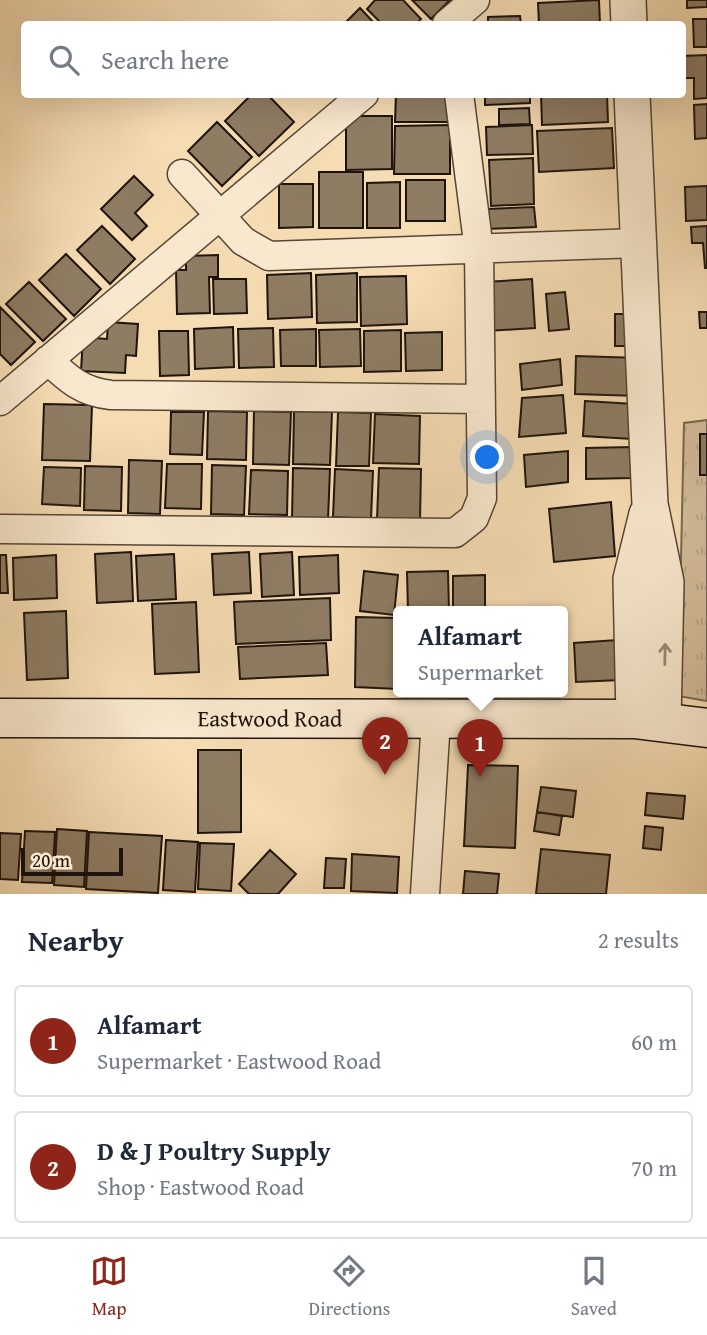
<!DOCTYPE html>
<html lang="en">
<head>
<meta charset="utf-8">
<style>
	:root { --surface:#fff; --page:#f6f6f7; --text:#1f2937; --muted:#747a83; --line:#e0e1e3; --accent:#8f2418 }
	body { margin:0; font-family:"Gentium Book Plus",serif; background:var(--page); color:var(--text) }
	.scale { position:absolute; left:21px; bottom:18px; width:102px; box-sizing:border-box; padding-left:7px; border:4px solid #1e140d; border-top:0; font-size:19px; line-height:24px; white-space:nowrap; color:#1e140d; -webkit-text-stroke:5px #f9e8ce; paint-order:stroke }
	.you { position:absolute; left:488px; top:458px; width:24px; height:24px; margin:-18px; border:5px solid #fff; border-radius:50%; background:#1a73e8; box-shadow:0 0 0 10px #1a73e833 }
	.badge { display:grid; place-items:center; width:46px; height:46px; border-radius:50%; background:var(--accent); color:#fff; font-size:23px; font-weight:700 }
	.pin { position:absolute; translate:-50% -58px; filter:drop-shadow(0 2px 4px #0008) }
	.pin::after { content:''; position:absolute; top:37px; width:24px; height:21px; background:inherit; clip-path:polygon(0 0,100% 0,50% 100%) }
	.popup { position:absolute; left:393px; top:606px; width:175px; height:91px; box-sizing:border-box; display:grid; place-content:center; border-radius:7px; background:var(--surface); filter:drop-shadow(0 2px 5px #0005); font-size:23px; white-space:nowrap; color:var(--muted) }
	.popup b { font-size:26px; color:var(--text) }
	.popup::after { content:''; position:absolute; left:50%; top:100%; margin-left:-14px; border:14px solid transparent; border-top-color:var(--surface) }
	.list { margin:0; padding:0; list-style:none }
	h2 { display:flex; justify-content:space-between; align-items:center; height:91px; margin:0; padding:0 28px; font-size:30px }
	h2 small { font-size:23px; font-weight:400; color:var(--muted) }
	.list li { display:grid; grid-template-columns:46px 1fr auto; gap:21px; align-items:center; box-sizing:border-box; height:112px; margin:0 14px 14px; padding:0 14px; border:2px solid var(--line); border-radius:7px }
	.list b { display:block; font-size:26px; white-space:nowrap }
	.list p { margin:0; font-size:23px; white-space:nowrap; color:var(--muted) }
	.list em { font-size:23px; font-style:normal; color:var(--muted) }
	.icon { flex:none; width:38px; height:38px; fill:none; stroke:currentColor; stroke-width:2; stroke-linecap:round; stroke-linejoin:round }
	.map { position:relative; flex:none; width:707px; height:894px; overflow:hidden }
	.search { position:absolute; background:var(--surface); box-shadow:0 7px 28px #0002; left:21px; right:21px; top:21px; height:77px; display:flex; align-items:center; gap:18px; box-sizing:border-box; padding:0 24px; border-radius:7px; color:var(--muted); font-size:26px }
	.sheet { height:343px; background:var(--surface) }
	nav { display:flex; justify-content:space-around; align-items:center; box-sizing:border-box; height:98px; border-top:2px solid var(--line); background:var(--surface); font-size:19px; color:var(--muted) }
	nav a { display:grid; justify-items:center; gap:4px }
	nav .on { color:var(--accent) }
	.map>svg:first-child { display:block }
	.grass { fill:url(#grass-tufts); stroke:#786752; stroke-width:2 }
	.building { fill:#8e7c63; stroke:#1e140d; stroke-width:2 }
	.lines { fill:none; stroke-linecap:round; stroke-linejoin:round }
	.minor-casing { stroke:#544636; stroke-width:31 }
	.tertiary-casing { stroke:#544636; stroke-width:38 }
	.secondary-casing { stroke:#1e140d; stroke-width:41 }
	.minor { stroke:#f9e8ce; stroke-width:28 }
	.tertiary { stroke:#f9e8ce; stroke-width:35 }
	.secondary { stroke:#f9e8ce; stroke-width:38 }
	.oneway { stroke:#968977 }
	.labels { text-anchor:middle; stroke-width:5; stroke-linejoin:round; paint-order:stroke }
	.street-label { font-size:23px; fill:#1e140d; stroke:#f9e8ce }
</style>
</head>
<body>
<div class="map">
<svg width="707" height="894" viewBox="0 0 707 894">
	<defs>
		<pattern id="grass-tufts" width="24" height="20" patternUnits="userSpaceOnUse" patternTransform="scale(1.75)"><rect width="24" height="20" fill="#d1ba97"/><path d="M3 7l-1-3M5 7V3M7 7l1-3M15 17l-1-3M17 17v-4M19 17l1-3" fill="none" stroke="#b39f81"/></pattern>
	</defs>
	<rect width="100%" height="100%" fill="#f6dcb3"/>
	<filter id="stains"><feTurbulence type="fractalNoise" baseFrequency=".00286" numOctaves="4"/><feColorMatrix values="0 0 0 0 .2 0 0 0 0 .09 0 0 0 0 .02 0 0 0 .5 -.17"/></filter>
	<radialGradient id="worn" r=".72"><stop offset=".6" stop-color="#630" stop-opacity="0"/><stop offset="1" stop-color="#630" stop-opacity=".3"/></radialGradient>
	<path class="grass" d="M707,420V701L678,696L684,423Z"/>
	<path class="building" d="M375,0H403L421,19L416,24H382L367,9Z
		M412,0H450L431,19Z
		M599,0L600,24H539L538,3Z
		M687,0H707V7L687,8Z
		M360,8L375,24H344Z
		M520,16L521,24H488V17Z
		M693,19H707V47H694Z
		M707,55V98L694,99V78H682V56Z
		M252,94H267L294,122L259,156L225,121Z
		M396,94H452V122H395Z
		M485,94H530V103L485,105Z
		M541,94H607L608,122L542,125Z
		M707,104V138L695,139L694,105Z
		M529,108L530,124L499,125V109Z
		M346,116H392V169L346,170Z
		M217,122L252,157L222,186L188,151Z
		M450,125V174H394L395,126Z
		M532,125L533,154L487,155L486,127Z
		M612,128L614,168L539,172L537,131Z
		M533,158L534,204L491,206L489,160Z
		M319,172H363V228H319Z
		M134,176L153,195L135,213L147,226L132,240L101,209Z
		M406,180H445V221H406Z
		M400,182V228H367V183Z
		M279,184H313V227L279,228Z
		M707,186V220L686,221L685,187Z
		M534,207L536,227L487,229V209Z
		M102,226L135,259L110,284L77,250Z
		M707,226V268H705L703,243H692L691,227Z
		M66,254L101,289L74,316L39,280Z
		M218,255V277H209L210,313L177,314L176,270H186V256Z
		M311,273L312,317L268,319L267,275Z
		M357,273V322L317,323L316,275Z
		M406,276L407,324L361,326L360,277Z
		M213,279H246L247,313L214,314Z
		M532,279L535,328L488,331L485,282Z
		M29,282L66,319L43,341L6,304Z
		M565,292L569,329L549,331L546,294Z
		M0,307L35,342L11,365L0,354Z
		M699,312H707V328H700Z
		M615,314H629V346H615Z
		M108,322L138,324L136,356L126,355L125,373L81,371L83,337L107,339Z
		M233,327L234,367L195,369L194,329Z
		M273,328L274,367L239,368L238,329Z
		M316,329V366H281L280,330Z
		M360,329L361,366L320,367L319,330Z
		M401,330V371L364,372V331Z
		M159,331H188L189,375L160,376Z
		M442,332V370L406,371L405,333Z
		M576,356L640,358L639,396L575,394Z
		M560,359L562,385L522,390L520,364Z
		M563,395L566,433L519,437L522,398Z
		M585,401L634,404L632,439L583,436Z
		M44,404L92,405L90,461L42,460Z
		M208,411L247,412L246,460L207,459Z
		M254,411L291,412L289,465L253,464Z
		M294,411L332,412L330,465L293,464Z
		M171,412H204L202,455L170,454Z
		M338,412L371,413L369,466H336Z
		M375,414L420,416L419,464L373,463Z
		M700,434H707V475H700Z
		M632,447V478L586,479V448Z
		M568,451V482L526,487L524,455Z
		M129,460L162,461L160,514L128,513Z
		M167,464H202L201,509L165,508Z
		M212,465L246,466L244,515L211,514Z
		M85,466L122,467L121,511L84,510Z
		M44,467L81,468L80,506L42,504Z
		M293,468L330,469L328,520L292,519Z
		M379,468L421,469L420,521L377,519Z
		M335,469L373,471L371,519L333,517Z
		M251,470L288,471L287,515L249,514Z
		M611,502L615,556L554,562L549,509Z
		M131,552L133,601L97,603L95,554Z
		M249,552L251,593L214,595L212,554Z
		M292,552L294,595L262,597L260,554Z
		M174,554L176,599L138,601L136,556Z
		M0,555H6L8,593H0Z
		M56,555L57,598L14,600L13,558Z
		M338,555L339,593L300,595L299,557Z
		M364,571L398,575L394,615L360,611Z
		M448,571L449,611H408L407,572Z
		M485,575V611H453V576Z
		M330,598L331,640L236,644L234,602Z
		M196,602L199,672L155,674L152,604Z
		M66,611L68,678L27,680L24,613Z
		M356,617L398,618V689L355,687Z
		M617,640L620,680L576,682L574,643Z
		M326,643L328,675L240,679L238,647Z
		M198,750H241V832L198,833Z
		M468,765L518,766L515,848L464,846Z
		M541,787L576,791L573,817L537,812Z
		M647,793L685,796L683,819L645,815Z
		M537,812L562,816L559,835L534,831Z
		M645,826L663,828L661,850L643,848Z
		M57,829L87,831L84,887L54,885Z
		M25,831L55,832L52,883L22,882Z
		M89,832L162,836L158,893L86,889Z
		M0,833L21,834L18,880L0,879Z
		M166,840L198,842L195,892L163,890Z
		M200,843L234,844L231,891L198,889Z
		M541,849L610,855L606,894H536Z
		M270,850L296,874L278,894H249L239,884Z
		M352,854L399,857L397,893L351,891Z
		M326,858L346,859L344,888H324Z
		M465,871L499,874L497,894H463Z"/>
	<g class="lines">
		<g class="minor-casing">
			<path id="minor" d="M447,24L475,0
				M182,174L243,241L269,256L639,243
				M48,360C68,379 82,392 111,395L480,399
				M0,401L364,94
				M0,529L455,533L474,518L482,498L479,250L459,94
				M425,894L436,720"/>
		</g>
		<g class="tertiary-casing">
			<path id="tertiary" d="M628,0L629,24
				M632,94L650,504L666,582L663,722
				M634,719L631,579L647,514"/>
		</g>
		<g class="secondary-casing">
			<g id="secondary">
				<path id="s1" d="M0,718L634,719L707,728"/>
			</g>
		</g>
		<use href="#minor" class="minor"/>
		<use href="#tertiary" class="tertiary"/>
		<use href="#secondary" class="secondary"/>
	</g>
	<defs><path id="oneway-shaft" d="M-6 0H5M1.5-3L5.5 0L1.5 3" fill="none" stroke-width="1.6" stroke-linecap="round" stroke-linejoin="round" transform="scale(1.75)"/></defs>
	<use class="oneway" href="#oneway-shaft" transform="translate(665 654) rotate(-89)"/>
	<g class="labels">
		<g class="street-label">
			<text dy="8" stroke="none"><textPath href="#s1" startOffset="270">Eastwood Road</textPath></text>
		</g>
	</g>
	<rect width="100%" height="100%" filter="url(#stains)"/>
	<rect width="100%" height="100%" fill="url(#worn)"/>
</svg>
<div class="scale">20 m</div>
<div class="you"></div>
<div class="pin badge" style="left:480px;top:777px">1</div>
<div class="popup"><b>Alfamart</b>Supermarket</div>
<div class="pin badge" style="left:385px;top:775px">2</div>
<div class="search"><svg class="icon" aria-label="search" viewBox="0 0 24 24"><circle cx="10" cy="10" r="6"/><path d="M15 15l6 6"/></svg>Search here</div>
</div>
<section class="sheet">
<h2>Nearby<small>2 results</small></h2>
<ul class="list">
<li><span class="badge">1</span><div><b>Alfamart</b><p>Supermarket · Eastwood Road</p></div><em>60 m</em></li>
<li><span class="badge">2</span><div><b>D &amp; J Poultry Supply</b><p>Shop · Eastwood Road</p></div><em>70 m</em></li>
</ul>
</section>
<nav>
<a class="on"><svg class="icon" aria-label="map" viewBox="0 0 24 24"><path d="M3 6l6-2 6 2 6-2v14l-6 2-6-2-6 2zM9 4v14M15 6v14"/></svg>Map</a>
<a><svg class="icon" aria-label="directions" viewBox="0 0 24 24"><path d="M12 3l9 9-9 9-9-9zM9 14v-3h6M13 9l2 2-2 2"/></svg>Directions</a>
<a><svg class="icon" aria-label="saved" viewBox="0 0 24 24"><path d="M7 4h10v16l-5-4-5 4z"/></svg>Saved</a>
</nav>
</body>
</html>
